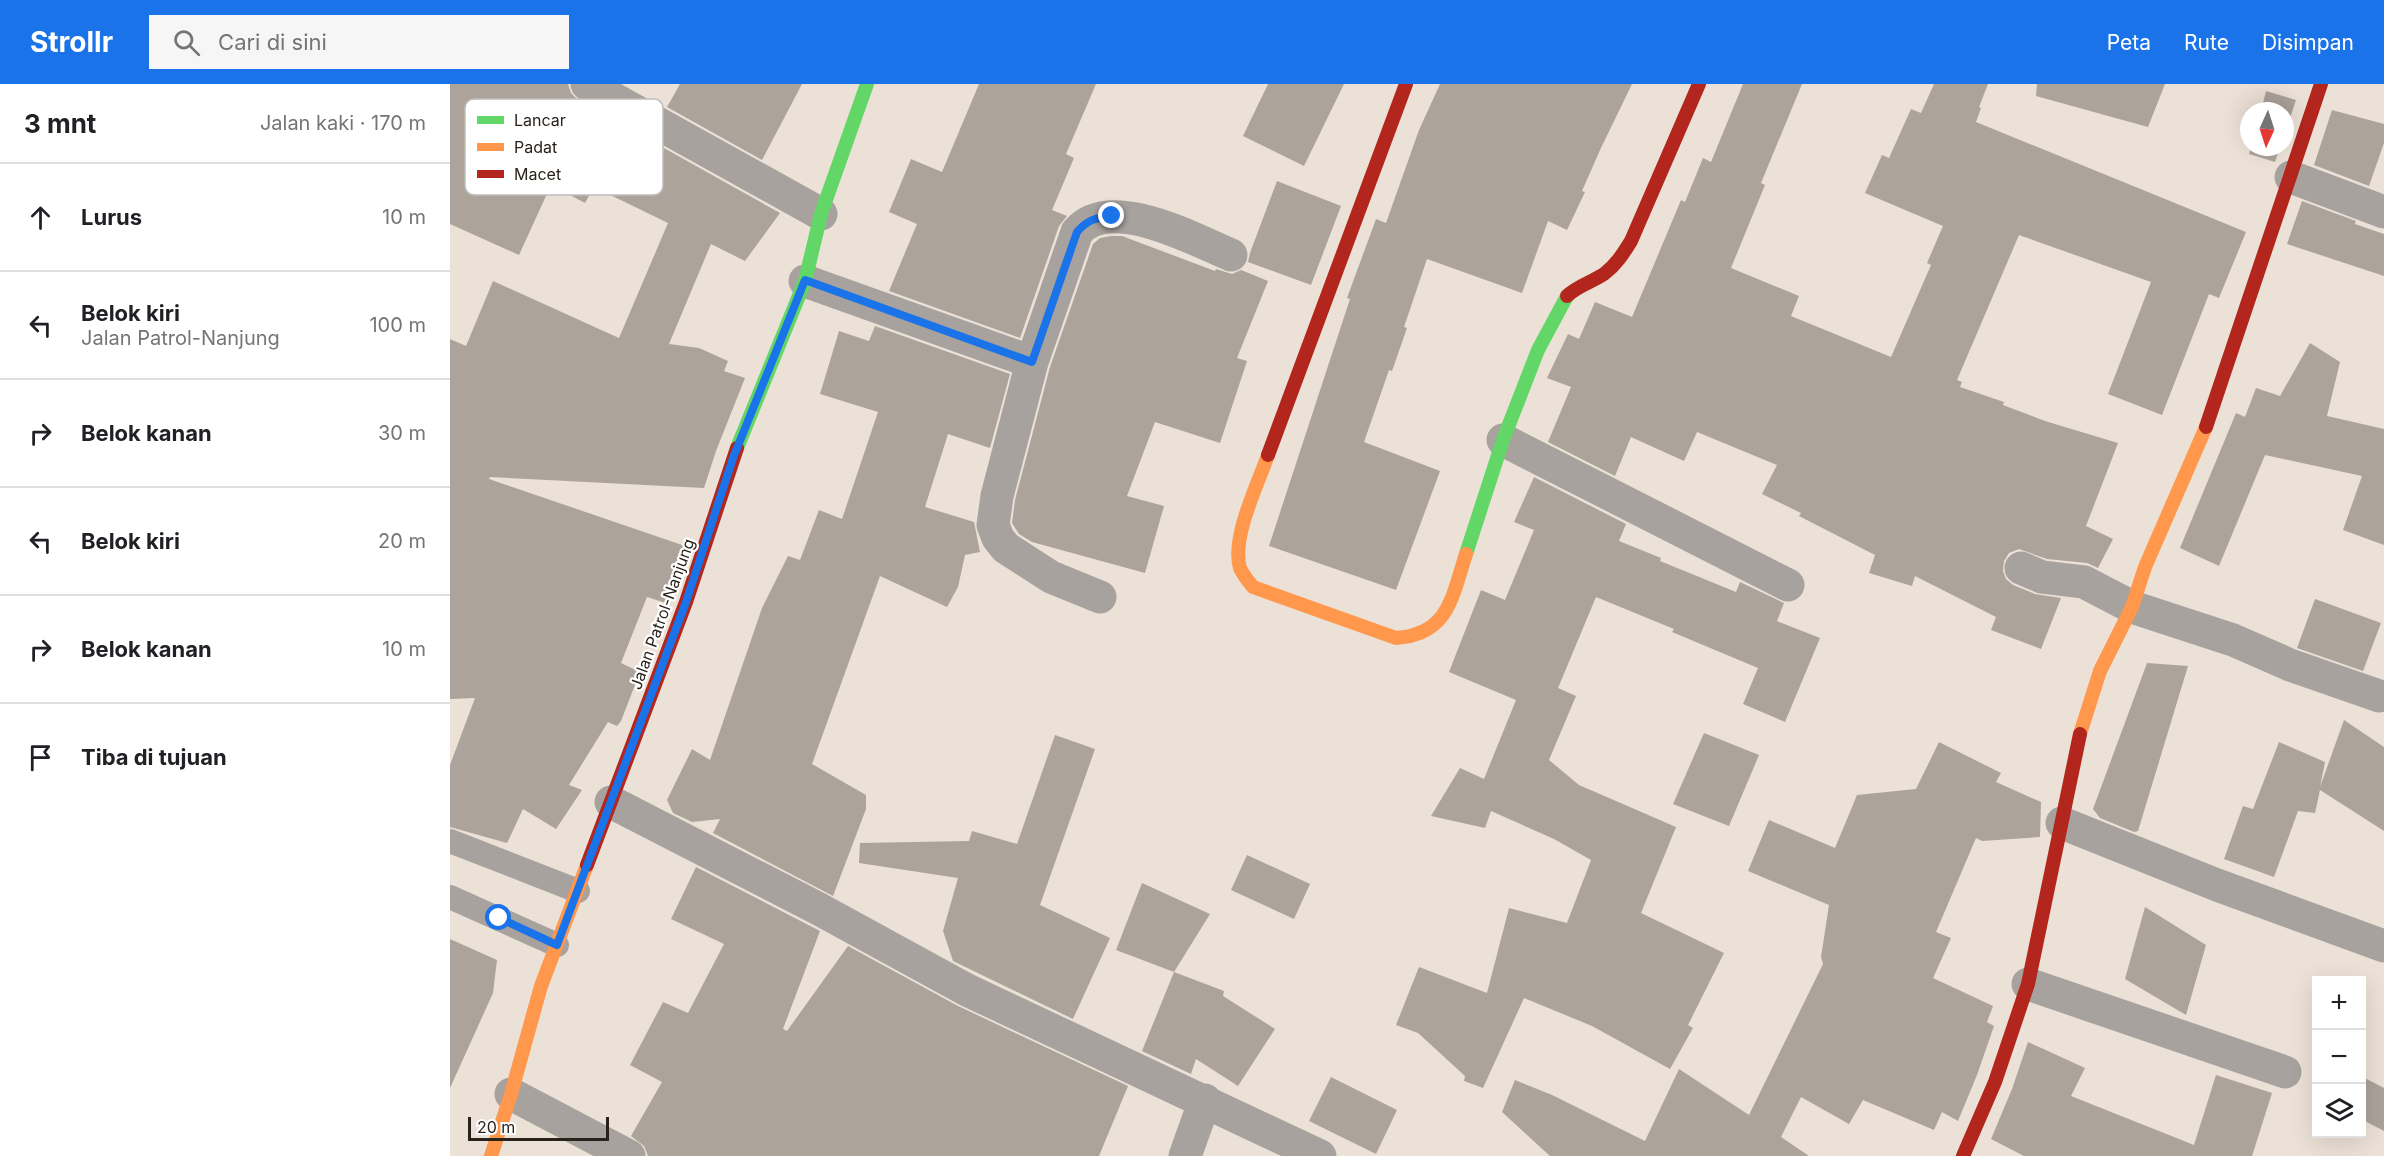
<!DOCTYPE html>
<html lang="id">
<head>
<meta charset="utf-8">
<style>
	:root { --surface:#fff; --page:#f6f6f6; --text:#202124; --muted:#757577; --line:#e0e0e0; --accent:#1a73e8 }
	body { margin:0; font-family:Inter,sans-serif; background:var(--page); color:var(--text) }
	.controls { position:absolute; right:18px; bottom:18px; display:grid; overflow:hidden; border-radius:0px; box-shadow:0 6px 24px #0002 }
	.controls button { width:54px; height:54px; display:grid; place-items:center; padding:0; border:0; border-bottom:2px solid var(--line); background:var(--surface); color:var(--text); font:30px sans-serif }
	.compass { position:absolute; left:1790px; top:18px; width:54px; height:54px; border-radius:50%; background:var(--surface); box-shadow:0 6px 24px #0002; rotate:183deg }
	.scale { position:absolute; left:18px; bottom:15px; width:141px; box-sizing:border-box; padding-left:6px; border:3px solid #29221b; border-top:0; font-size:16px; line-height:21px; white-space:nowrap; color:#29221b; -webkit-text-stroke:4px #fff; paint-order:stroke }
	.stop { position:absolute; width:18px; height:18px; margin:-14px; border:4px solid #1a73e8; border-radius:50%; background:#fff }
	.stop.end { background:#1a73e8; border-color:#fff; box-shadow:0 2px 6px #0008 }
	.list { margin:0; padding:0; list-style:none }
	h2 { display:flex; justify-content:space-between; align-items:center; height:78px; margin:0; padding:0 24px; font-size:26px }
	h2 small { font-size:20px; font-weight:400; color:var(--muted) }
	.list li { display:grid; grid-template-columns:39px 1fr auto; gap:18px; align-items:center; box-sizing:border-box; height:108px; padding:0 24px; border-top:2px solid var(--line) }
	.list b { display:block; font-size:22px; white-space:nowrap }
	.list p { margin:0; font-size:20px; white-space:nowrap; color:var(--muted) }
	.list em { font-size:20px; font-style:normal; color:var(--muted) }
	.icon { flex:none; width:33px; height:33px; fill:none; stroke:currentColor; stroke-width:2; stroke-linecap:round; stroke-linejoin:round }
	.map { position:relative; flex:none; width:1934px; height:1072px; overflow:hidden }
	header { display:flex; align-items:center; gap:36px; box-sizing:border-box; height:84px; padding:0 30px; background:var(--accent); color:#fff }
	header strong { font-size:28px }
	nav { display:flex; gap:33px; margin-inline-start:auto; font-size:21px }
	.search { width:420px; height:54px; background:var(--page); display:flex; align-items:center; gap:15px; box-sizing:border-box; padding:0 21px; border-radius:0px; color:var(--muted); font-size:22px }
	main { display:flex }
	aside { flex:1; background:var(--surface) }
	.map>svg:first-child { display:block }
	.building { fill:#aca39b }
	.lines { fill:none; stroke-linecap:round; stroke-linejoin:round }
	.lane { stroke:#a8a29f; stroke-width:24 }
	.street { stroke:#a8a29f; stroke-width:33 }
	.fast { stroke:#63d668; stroke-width:14 }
	.slow { stroke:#ff974d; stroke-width:14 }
	.jam { stroke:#b3261e; stroke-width:14 }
	.route { stroke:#1a73e8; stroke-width:8 }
	.labels { text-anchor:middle; stroke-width:4.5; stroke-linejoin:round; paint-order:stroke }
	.street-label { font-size:16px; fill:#29221b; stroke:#fff }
	.key { fill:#fff; stroke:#bfbdbb; stroke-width:1.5 }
	.key-label { font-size:16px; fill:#29221b }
</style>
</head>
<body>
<header>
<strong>Strollr</strong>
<div class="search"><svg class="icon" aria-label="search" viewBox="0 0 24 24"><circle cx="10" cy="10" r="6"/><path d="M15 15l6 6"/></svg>Cari di sini</div>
<nav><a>Peta</a><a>Rute</a><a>Disimpan</a></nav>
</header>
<main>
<aside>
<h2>3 mnt<small>Jalan kaki · 170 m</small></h2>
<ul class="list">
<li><svg class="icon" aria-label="ahead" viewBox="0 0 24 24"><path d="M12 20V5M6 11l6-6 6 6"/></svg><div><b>Lurus</b></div><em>10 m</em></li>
<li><svg class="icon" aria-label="left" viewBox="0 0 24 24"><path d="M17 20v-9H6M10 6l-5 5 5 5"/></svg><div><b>Belok kiri</b><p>Jalan Patrol-Nanjung</p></div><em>100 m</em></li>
<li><svg class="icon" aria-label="right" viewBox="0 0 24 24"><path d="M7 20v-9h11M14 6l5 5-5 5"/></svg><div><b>Belok kanan</b></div><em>30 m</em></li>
<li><svg class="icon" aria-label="left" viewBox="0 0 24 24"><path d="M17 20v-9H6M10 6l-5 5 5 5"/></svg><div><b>Belok kiri</b></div><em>20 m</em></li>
<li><svg class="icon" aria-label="right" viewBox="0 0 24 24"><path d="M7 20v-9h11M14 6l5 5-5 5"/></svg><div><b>Belok kanan</b></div><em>10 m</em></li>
<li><svg class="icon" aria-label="arrive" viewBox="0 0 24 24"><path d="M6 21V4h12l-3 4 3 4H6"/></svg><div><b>Tiba di tujuan</b></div></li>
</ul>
</aside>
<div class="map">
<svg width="1934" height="1072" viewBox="0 0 1934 1072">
	<rect width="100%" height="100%" fill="#ece1d6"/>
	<path class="building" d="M0,0H118L121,9L128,16L330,129L295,177L261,160L219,260L249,264L278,277L274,287L295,294L266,367L254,404L40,393L39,395L235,462L216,519L197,513L171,579L190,588L171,637L167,642L158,638L119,701L132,706L106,745L73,725L57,759L0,743V681L25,614L0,615V255L16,262L43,197L169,254L218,139L144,103L135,119L101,101L69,171L0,140Z
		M230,0H352L312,76L217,23Z
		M529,0H646L616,70L624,74L602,126L617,132L609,142L570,254L439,207L467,140L439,128L461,75L492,88Z
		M818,0H894L854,82L793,52Z
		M990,0H1182L1150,66L1132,107L1135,108L1117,146L1098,137L1072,209L977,175L954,243L957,244L942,287L939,286L914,358L990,387L946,506L819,462L898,221L900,215L897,214L926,135L936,139L969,46Z
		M1293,0H1352L1311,99L1315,101L1281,184L1349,212L1341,232L1441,273L1481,181L1477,179L1493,142L1415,109L1432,71L1439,74L1461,25L1471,29L1484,0H1538L1529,23L1531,24L1526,38L1796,148L1769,214L1759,210L1712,331L1658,310L1701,198L1569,151L1507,296L1512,298L1510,303L1554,318L1553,321L1595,337L1668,359L1636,442L1663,455L1648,484L1637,479L1597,475L1569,465L1559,469L1554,477L1553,487L1556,495L1563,501L1585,510L1611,514L1591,565L1541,546L1546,533L1465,492L1462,502L1419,489L1425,471L1349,432L1351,429L1312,410L1327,381L1247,348L1234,377L1181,353L1165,392L1098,358L1121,303L1097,294L1118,250L1129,255L1145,218L1182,233L1231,116L1235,118L1253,74L1261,78Z
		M1587,0H1715L1698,43L1586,12Z
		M1816,7L1846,16L1835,49V27H1811Z
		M1882,26L1934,40V59L1919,102L1864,81Z
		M1801,63H1830L1825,78L1799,70Z
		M827,97L891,122L861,201L798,178L800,169Z
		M1852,117L1906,137L1905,140L1934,150V192L1837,160Z
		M661,152H672L765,187L766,185L782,190L791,186L818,197L787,274L797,277L770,359L705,338L677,412L714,422L695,489L582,458L569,450L562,439L565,416L600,283L643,160L650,154Z
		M425,242L560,290L540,364L498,350L475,423L524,438L530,468L515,471L508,503L497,523L430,492L362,680L416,711V725L383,812L263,749L270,735L242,738L223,729L217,716L242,665L260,676L312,524L338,472L350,476L369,426L392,435L428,328L370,310L389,247L419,257Z
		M1860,259L1890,278L1877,332L1934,345V461L1893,446L1912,392L1815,371L1769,482L1730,464L1786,329L1795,333L1806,304L1830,312Z
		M1084,393L1176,440L1169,457L1211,474L1210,477L1286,508L1290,498L1334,519L1327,537L1370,554L1335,638L1293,620L1308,584L1222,548L1224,545L1146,513L1108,604L1126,612L1099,676L1129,701L1226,743L1191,829L1274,869L1238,941L1243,944L1220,985L1142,942L1074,914L1033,1004L1014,997L1015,992L968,949L946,941L969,883L1037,909L1059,824L1117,839L1141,776L1104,755L1041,727L1035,744L981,732L1010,684L1034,695L1066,616L999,588L1031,506L1055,516L1084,446L1064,438Z
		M1865,515L1931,539L1913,587L1847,564Z
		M1697,579L1738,582L1688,747L1684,748L1650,734L1643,725Z
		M1894,636L1934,663V747L1870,706L1865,729L1848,727L1824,793L1774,775L1793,722L1803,725L1829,658L1875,678L1870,703Z
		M1254,649L1309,671L1279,742L1223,720Z
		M605,651L645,665L590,821L660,854L623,935L503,877L493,847L508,794L409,779L410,759L519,757L522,747L567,760Z
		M1489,658L1551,689L1546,698L1591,718L1590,753L1532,757L1526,754L1486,848L1501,854L1483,894L1543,922L1537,938L1544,942L1527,991L1508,1037L1492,1028L1484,1046L1413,1016L1399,1040L1351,1013L1331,1053L1359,1072H1100L1052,1028L1065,996L1102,1011L1195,1057L1229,985L1299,1031L1373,880L1371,873L1379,821L1298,787L1319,736L1385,764L1407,711L1466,705Z
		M797,771L860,800L844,835L781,806Z
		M246,783L370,847L333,945L337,947L398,862L508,922L678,1002L649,1072H198L194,1062L181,1052L212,998L180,981L213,918L238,929L274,860L221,835Z
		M692,799L760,830L724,888L666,866Z
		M1695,823L1756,861L1736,931L1675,895Z
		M0,855L47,876L43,909L0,1004Z
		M724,888L774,907L773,912L825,945L788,1002L746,975L741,990L692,967Z
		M1578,958L1635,984L1621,1012L1744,1061L1766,991L1822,1009L1802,1072H1574L1541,1055L1562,1005Z
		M1911,992L1934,1004V1047L1911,1035Z
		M881,993L947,1026L926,1070L859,1037Z"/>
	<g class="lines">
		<path class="lane" d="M0,757L128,807
			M0,813L107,861"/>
		<path class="street" d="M137,0L371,130
			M1841,93L1934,128
			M355,197L582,278L627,148C660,109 743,155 781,171
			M582,278L547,412L543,441L548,454L556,464L601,493L650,513
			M1053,356L1338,501
			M1571,484L1592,493L1634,498L1682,523L1783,556L1840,581L1929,612
			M161,718L369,825L517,906L870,1072
			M1612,739L1767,801L1934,862
			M1578,900L1835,988
			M61,1010L179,1072
			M735,1072L755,1016"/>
		<path class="fast" d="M287,364L355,197L371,130L417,0
			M1016,470L1053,356L1088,266L1117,212"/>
		<path class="slow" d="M818,371C808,400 781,454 790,484C793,491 798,497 803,503L946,554C999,550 1002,513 1016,470
			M1630,650L1650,587L1682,523L1695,483L1756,343
			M41,1072L61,1010L91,902L137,781"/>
		<path class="jam" d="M1117,212C1127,202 1142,198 1154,190C1166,181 1173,170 1181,157L1249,0
			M1756,343L1871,0
			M818,371L956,0
			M137,781L236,518L287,364
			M1513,1072L1545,998L1578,900L1630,650"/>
	</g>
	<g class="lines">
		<path class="route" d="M49,834L107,861L236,518L283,374L355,196L582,278L627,148C638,135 646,134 662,132"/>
	</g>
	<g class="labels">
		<g class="street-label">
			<text transform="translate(212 530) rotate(-70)" y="6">Jalan Patrol-Nanjung</text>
		</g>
	</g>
	<rect x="15" y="15" width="198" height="96" rx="9" class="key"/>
	<rect x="27" y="32" width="27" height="8" fill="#63d668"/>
	<rect x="27" y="59" width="27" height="8" fill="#ff974d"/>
	<rect x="27" y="86" width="27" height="8" fill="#b3261e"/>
	<g class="key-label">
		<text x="64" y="42">Lancar</text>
		<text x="64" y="69">Padat</text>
		<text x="64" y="96">Macet</text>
	</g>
</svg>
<div class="controls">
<button>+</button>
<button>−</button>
<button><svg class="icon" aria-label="layers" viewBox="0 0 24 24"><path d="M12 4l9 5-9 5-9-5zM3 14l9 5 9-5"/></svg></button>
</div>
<svg class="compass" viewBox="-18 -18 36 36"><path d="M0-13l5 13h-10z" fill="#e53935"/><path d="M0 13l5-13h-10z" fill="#757577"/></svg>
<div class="scale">20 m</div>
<div class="stop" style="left:49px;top:834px"></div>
<div class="stop end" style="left:662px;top:132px"></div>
</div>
</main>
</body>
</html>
